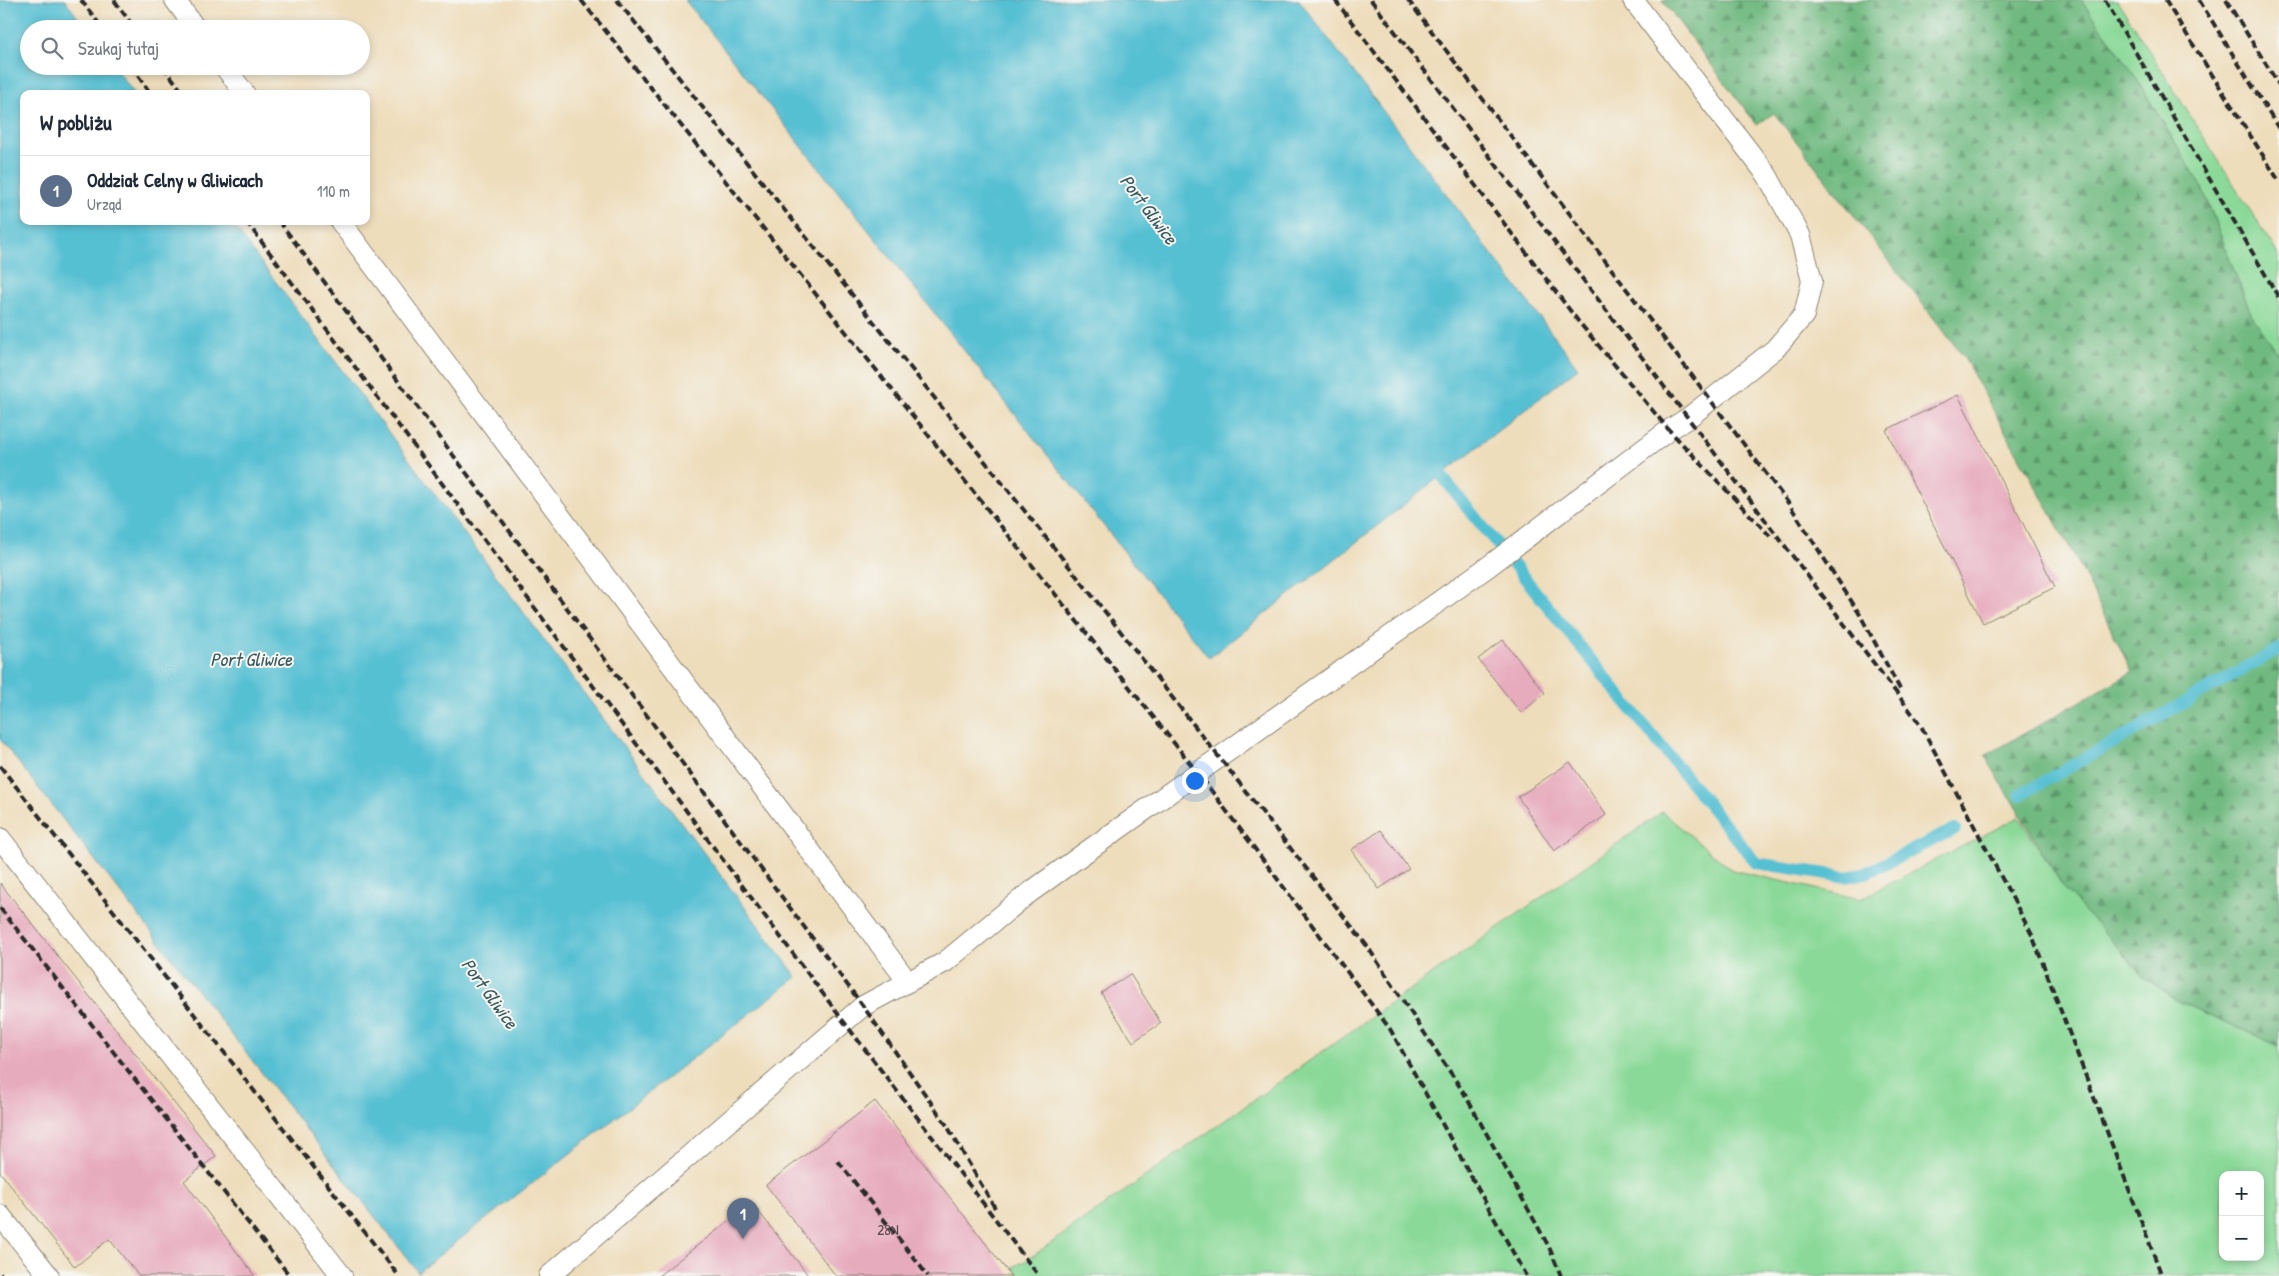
<!DOCTYPE html>
<html lang="pl">
<head>
<meta charset="utf-8">
<style>
	:root { --surface:#fff; --page:#f6f6f7; --text:#1f2937; --muted:#747a83; --line:#e0e1e3; --accent:#1f6fb2 }
	body { margin:0; font-family:"Patrick Hand",sans-serif; background:var(--page); color:var(--text) }
	.controls { position:absolute; right:15px; bottom:15px; display:grid; overflow:hidden; border-radius:10px; box-shadow:0 2px 8px #0003 }
	.controls button { width:45px; height:45px; display:grid; place-items:center; padding:0; border:0; border-bottom:1px solid var(--line); background:var(--surface); color:var(--text); font:25px sans-serif }
	.you { position:absolute; left:1194px; top:780px; width:18px; height:18px; margin:-12px; border:4px solid #fff; border-radius:50%; background:#1a73e8; box-shadow:0 0 0 8px #1a73e833 }
	.badge { display:grid; place-items:center; width:32px; height:32px; border-radius:50%; background:var(--accent); color:#fff; font-size:16px; font-weight:700 }
	.pin { position:absolute; translate:-50% -41px; filter:drop-shadow(0 1px 2px #0008) }
	.pin::after { content:''; position:absolute; top:26px; width:18px; height:15px; background:inherit; clip-path:polygon(0 0,100% 0,50% 100%) }
	.list { margin:0; padding:0; list-style:none }
	h2 { display:flex; justify-content:space-between; align-items:center; height:65px; margin:0; padding:0 20px; font-size:21px }
	h2 small { font-size:16px; font-weight:400; color:var(--muted) }
	.list li { display:grid; grid-template-columns:32px 1fr auto; gap:15px; align-items:center; box-sizing:border-box; height:70px; padding:0 20px; border-top:1px solid var(--line) }
	.list b { display:block; font-size:19px; white-space:nowrap }
	.list p { margin:0; font-size:16px; white-space:nowrap; color:var(--muted) }
	.list em { font-size:16px; font-style:normal; color:var(--muted) }
	.icon { flex:none; width:28px; height:28px; fill:none; stroke:currentColor; stroke-width:2; stroke-linecap:round; stroke-linejoin:round }
	.map { position:relative; flex:none; width:2279px; height:1276px; overflow:hidden }
	.search { position:absolute; background:var(--surface); box-shadow:0 2px 8px #0003; left:20px; top:20px; width:350px; height:55px; display:flex; align-items:center; gap:12px; box-sizing:border-box; padding:0 18px; border-radius:28px; color:var(--muted); font-size:19px }
	.panel { position:absolute; background:var(--surface); box-shadow:0 2px 8px #0003; left:20px; top:90px; width:350px; height:135px; border-radius:10px }
	.map>svg:first-child { display:block }
	.green { fill:#8ad998; stroke:#5a8262; fill-rule:evenodd }
	.forest { fill:url(#forest-firs); stroke:#4d7256 }
	.water { fill:#57c0d3; stroke:#41767f }
	.lines { fill:none; stroke-linecap:round; stroke-linejoin:round }
	.stream { stroke:#57c0d3; stroke-width:12 }
	.building { fill:#e7abbe }
	.service-casing { stroke:#8c8473; stroke-width:22 }
	.service { stroke:#fff; stroke-width:20 }
	.rail { stroke:#2b2b2b; stroke-width:4; stroke-dasharray:8 4; stroke-linecap:butt }
	.labels { text-anchor:middle; stroke-width:4; stroke-linejoin:round; paint-order:stroke }
	.number-label { font-size:15px; fill:#5a4b50 }
	.water-label { font-size:19px; font-style:italic; fill:#38585d; stroke:#f6f6f2 }
</style>
</head>
<body>
<div class="map">
<svg width="2279" height="1276" viewBox="0 0 2279 1276">
	<defs>
		<pattern id="forest-firs" width="22" height="20" patternUnits="userSpaceOnUse" patternTransform="scale(1.25)"><rect width="22" height="20" fill="#6fb980"/><path d="M5 1l3.5 6h-7zM16 11l3.5 6h-7z" fill="#5b9769"/></pattern>
	</defs>
	<rect width="100%" height="100%" fill="#f6f6f2"/>
	<filter id="ink" filterUnits="userSpaceOnUse"><feTurbulence type="fractalNoise" baseFrequency=".02" numOctaves="2"/><feDisplacementMap in="SourceGraphic" scale="10" xChannelSelector="R" yChannelSelector="G"/><feConvolveMatrix kernelMatrix="1 2 1 2 8 2 1 2 1" color-interpolation-filters="sRGB"/></filter>
	<filter id="wash" filterUnits="userSpaceOnUse"><feTurbulence type="fractalNoise" baseFrequency=".0096" numOctaves="4" result="noise"/><feDisplacementMap in="SourceGraphic" scale="20" xChannelSelector="R" yChannelSelector="G"/><feGaussianBlur stdDeviation="1.12" result="paint"/><feColorMatrix in="noise" values="0 0 0 0 0 0 0 0 0 0 0 0 0 0 0 0 0 1.4 0 .05"/><feComposite in="paint" operator="in"/></filter>
	<g filter="url(#wash)">
		<rect width="100%" height="100%" fill="#edb"/>
		<path class="green" d="M2081,0H2117L2279,256V355L2252,316L2201,185L2128,65Z
			M1662,812L1732,870L1860,899L2019,817L2064,888L2146,979L2176,1000L2279,1046V1276H1020L1013,1267L1027,1260ZM2223,1175H2260V1257H2223Z"/>
		<path class="forest" d="M1662,0H2081L2128,65L2201,185L2252,316L2279,355V1046L2176,1000L2146,979L2064,888L1985,756L2132,672L2081,568L1963,356L1774,113L1757,125Z"/>
		<path class="water" d="M0,0H65L86,29H29V66H114L135,94H24V221H230L797,977L418,1272L0,739Z
			M685,0H1299L1578,368L1209,658Z"/>
		<g class="lines">
			<path class="stream" d="M1426,469L1441,475L1756,863L1847,877L1866,873L1955,829
				M2020,795L2279,649"/>
		</g>
		<g id="blocks">
			<path class="building" d="M1958,395L2055,587L1983,623L1886,430Z
				M1503,640L1545,693L1521,713L1478,659Z
				M1570,762L1606,815L1554,851L1518,797Z
				M1381,830L1409,869L1379,889L1351,850Z
				M0,883L216,1156L184,1181L254,1275L253,1276H139L109,1239L75,1267L0,1172Z
				M1130,974L1161,1023L1133,1042L1101,993Z
				M875,1101L1011,1276H836L766,1185Z
				M752,1203L808,1275L806,1276H658Z"/>
		</g>
	</g>
	<g filter="url(#ink)">
		<use href="#blocks" fill-opacity="0" stroke="#8c8473" stroke-width="1"/>
		<g class="lines">
			<g class="service-casing">
				<path id="service" d="M175,0L196,29
					M224,66L245,94
					M340,221L908,982
					M0,838L342,1276
					M0,1215L49,1276
					M549,1276L863,1006L945,962L1025,896L1079,857L1489,566L1669,430L1688,418L1775,349L1804,315L1812,281L1800,235L1767,175L1633,0"/>
			</g>
			<use href="#service" class="service"/>
			<path class="rail" d="M81,0L103,29
				M114,0L135,29
				M581,0L1198,773L1390,1029L1526,1276
				M617,0L1110,618L1367,946L1464,1093L1549,1247L1561,1276
				M1335,0L1578,321L1669,430L1770,536
				M1371,0L1920,724L2032,935L2162,1276
				M1408,0L1789,504L1859,613L1901,691
				M2105,0L2279,298
				M2165,0L2279,181
				M2199,0L2279,129
				M2226,0L2279,85
				M131,66L151,94
				M163,66L184,94
				M246,221L844,1022L1039,1276
				M279,221L863,1006L946,1124L995,1208
				M0,766L399,1276
				M0,908L290,1276
				M838,1161L928,1276
				M0,1274L2,1276"/>
		</g>
	</g>
	<g class="labels">
		<g class="number-label">
			<text x="888" y="1235">28N</text>
		</g>
		<g class="water-label">
			<text transform="translate(1149 209) rotate(53)" y="7">Port Gliwice</text>
			<text x="251" y="666">Port Gliwice</text>
			<text transform="translate(490 993) rotate(54)" y="7">Port Gliwice</text>
		</g>
	</g>
</svg>
<div class="controls">
<button>+</button>
<button>−</button>
</div>
<div class="you"></div>
<div class="pin badge" style="left:743px;top:1239px;background:#5c6f8a">1</div>
<div class="search"><svg class="icon" aria-label="search" viewBox="0 0 24 24"><circle cx="10" cy="10" r="6"/><path d="M15 15l6 6"/></svg>Szukaj tutaj</div>
<section class="panel">
<h2>W pobliżu<small></small></h2>
<ul class="list">
<li><span class="badge" style="background:#5c6f8a">1</span><div><b>Oddział Celny w Gliwicach</b><p>Urząd</p></div><em>110 m</em></li>
</ul>
</section>
</div>
</body>
</html>
